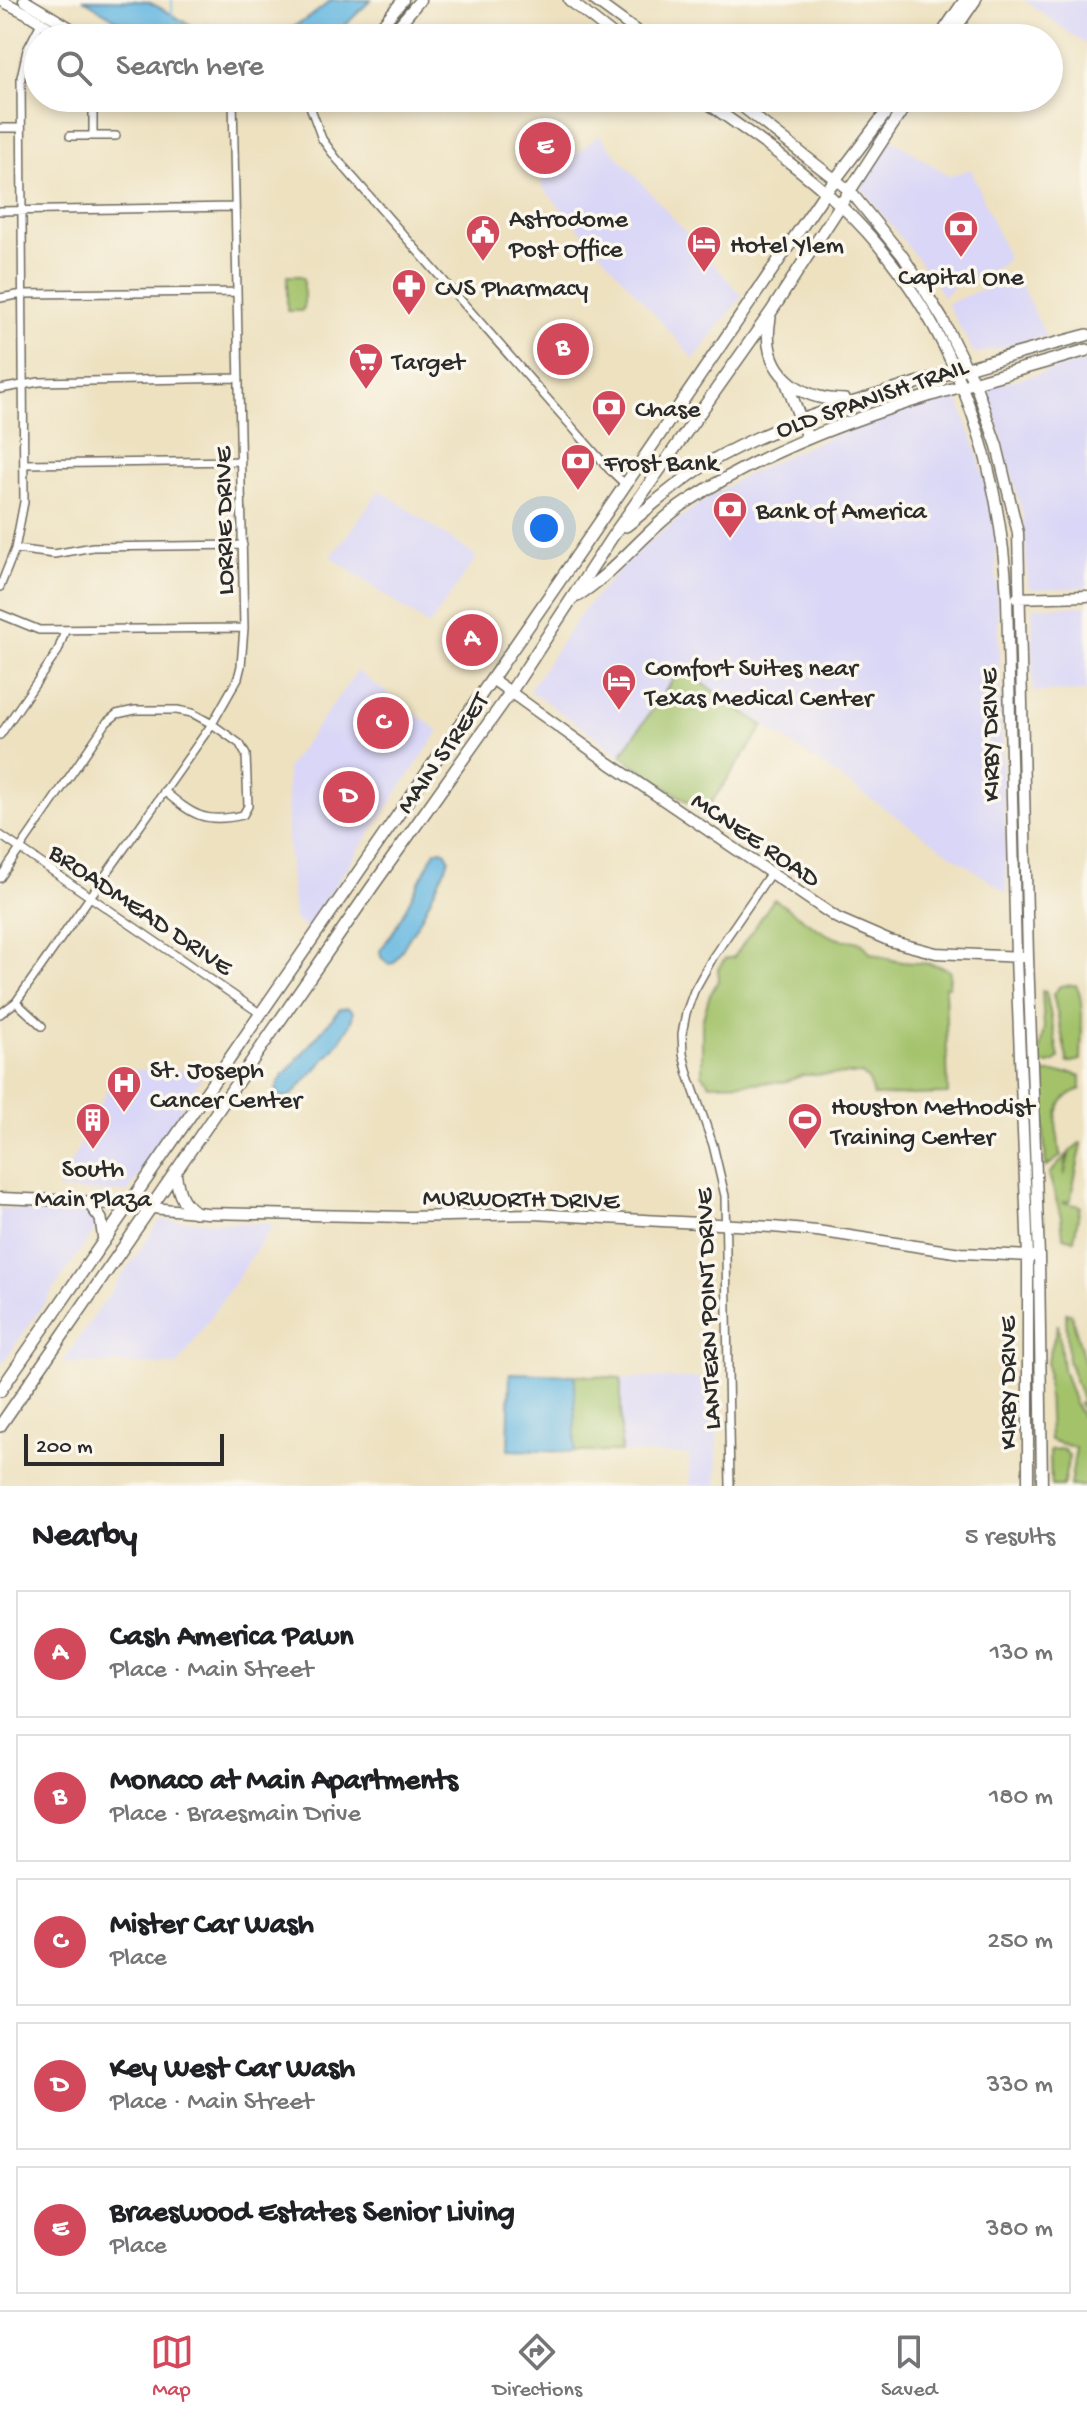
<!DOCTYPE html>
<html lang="en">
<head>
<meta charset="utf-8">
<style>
	:root { --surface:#fff; --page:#f2f2f2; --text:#202124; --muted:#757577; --line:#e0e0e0; --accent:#d1495b }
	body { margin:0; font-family:"Gochi Hand",sans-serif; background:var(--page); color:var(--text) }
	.scale { position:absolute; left:24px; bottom:20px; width:200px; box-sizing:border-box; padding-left:8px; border:4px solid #2b2b2b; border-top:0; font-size:22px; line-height:28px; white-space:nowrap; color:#2b2b2b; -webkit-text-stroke:6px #fbf7ec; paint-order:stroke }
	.you { position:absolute; left:544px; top:528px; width:28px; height:28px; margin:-20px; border:6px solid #fff; border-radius:50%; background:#1a73e8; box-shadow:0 0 0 12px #1a73e833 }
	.badge { display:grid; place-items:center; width:52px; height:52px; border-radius:50%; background:var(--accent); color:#fff; font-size:26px; font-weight:700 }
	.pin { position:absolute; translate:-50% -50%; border:4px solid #fff; box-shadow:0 2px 8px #0006 }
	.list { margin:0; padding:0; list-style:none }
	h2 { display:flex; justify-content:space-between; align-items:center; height:104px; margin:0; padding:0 32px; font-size:34px }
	h2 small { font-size:26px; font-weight:400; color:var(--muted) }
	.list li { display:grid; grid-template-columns:52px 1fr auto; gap:24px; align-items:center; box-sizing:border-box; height:128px; margin:0 16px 16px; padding:0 16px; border:2px solid var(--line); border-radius:0px }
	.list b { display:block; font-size:30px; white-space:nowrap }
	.list p { margin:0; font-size:26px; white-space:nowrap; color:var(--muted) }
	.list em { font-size:26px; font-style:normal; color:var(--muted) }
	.icon { flex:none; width:44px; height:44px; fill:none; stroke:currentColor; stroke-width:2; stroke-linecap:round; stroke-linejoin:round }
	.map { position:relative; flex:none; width:1087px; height:1486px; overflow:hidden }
	.search { position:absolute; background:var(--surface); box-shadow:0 4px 12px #0003; left:24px; right:24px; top:24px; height:88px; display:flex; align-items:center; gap:20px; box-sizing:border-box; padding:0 28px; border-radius:44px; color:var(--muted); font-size:30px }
	.sheet { height:824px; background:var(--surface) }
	nav { display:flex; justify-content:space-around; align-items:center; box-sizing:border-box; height:112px; border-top:2px solid var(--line); background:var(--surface); font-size:22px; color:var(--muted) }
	nav a { display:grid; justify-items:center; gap:4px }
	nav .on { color:var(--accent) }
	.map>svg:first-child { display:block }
	.built { fill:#d9d6f7 }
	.green { fill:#a3c26b; stroke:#67764b; stroke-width:2 }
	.water { fill:#65b7e1; stroke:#487186; stroke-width:2 }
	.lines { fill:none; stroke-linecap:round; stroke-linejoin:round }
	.stream { stroke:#65b7e1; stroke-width:2 }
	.street-casing { stroke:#6f6b5f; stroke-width:10 }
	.secondary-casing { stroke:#6f6b5f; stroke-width:13 }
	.primary-casing { stroke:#6f6b5f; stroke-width:14 }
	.street { stroke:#fff; stroke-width:7 }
	.secondary { stroke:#fff; stroke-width:10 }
	.primary { stroke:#fff; stroke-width:11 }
	.labels { text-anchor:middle; stroke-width:7; stroke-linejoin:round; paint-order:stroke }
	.poi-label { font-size:26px; fill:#2b2b2b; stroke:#fbf7ec; text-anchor:start }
	.street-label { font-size:26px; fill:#2b2b2b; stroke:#fbf7ec }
</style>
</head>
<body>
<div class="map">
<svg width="1087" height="1486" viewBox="0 0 1087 1486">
	<rect width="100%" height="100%" fill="#fbf7ec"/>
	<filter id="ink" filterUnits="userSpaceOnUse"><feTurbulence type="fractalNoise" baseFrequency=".0125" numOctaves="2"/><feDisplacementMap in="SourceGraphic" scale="16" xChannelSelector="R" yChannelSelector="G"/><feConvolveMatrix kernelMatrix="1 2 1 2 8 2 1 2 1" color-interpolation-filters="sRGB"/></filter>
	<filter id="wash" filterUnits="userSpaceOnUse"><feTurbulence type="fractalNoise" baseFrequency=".006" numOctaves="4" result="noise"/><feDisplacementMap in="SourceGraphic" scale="32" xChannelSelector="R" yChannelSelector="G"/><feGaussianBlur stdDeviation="1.8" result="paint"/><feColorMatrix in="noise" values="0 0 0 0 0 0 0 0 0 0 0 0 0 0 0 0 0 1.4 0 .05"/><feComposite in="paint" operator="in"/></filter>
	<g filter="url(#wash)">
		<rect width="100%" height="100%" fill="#ede1c0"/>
		<path class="built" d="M1024,0H1087V44H1085Z
			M599,135L742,296L694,359L540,184Z
			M890,138L949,176L971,169L1008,258L1000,266L955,285L943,297L933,279L861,187Z
			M1016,275L1046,336L975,354L947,304Z
			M1087,361V587L1033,589L1028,585L1023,515L988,387Z
			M953,395L958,398L976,450L990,500L995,533L1007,893L681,668L621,755L529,690L582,612L608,582L643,547L693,508L737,480L785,456L833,436Z
			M380,490L477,557L429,626L331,557Z
			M1087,606V691L1033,692L1032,607Z
			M357,671L439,731L306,928L294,919L288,842L287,768Z
			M117,1070H206L128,1192L57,1190Z
			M0,1209L85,1213L95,1216L99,1224L0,1367Z
			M160,1220L274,1224L178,1365L62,1363Z
			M621,1378H717V1486H690L689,1455L621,1452Z"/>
		<path class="green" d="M287,276H301L304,279V308L301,311H287Z
			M681,668L764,726L704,813L621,755Z
			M774,899C791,909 819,933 836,938C851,944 859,935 870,953C880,956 892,961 903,962C919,964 935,961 950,971L949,986H945L948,1094L873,1096L869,1081L862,1074L803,1075L785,1082L710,1084L702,1074V1022L709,997L719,979L718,969L725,959L734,957Z
			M1076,985C1085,998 1081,1042 1081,1060L1068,1063L1053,994L1060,986Z
			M1042,991L1046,992L1059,1058C1055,1065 1046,1064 1038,1063L1044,1027Z
			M1043,1073H1071L1081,1076V1089C1058,1097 1053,1115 1058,1137C1059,1144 1058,1149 1061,1156L1046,1167L1040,1075Z
			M1080,1143L1082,1144L1070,1201L1062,1202L1080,1206L1074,1240L1063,1237L1061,1217L1049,1174L1067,1155L1064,1176L1070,1151Z
			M1066,1313H1071L1087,1371V1417L1079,1403L1083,1402L1068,1360Z
			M1058,1324L1063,1369L1075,1404L1087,1426V1486H1070L1076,1448L1050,1440L1047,1363Z
			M575,1375L621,1378V1452H575Z
			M1063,1449L1069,1456L1063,1486H1051L1050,1450Z"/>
		<path class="water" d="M84,0C100,0 135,0 148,2C180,15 191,34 230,38H147Z
			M331,0H371L332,38H251C284,34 307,22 331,0Z
			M441,850L446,852L449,858L447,865L421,918L394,963L388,964L381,957L380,951L396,927L435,851Z
			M348,1008L353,1012C353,1034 308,1077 292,1095L288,1098L277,1096L275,1093L279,1081L340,1009Z
			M510,1373L575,1375V1452L508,1450Z"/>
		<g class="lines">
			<path class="stream" d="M172,0V19"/>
		</g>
	</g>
	<g filter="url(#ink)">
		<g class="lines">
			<g class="street-casing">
				<path id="street" d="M307,98L322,139L336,158L608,468L626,485
					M0,128H20
					M70,136H116
					M93,136V98
					M0,211L235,207
					M0,298L23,294L237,292
					M0,389L39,382L239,378
					M24,464L241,461
					M15,549L54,554L93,547L243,545
					M0,587L15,549L24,502L21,77L27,50L42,21
					M0,614L39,630L244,628
					M0,735L58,651L65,631
					M0,835L261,1014
					M0,878L107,722L117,714L135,710H177L192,713L212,724L240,744L246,755L248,806L243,815C204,824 193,815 164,791
					M16,1002L42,1026
					M0,1014L16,1002L212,724L238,678L241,666L244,628L233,98
					M730,1486L725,1196L713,1145L688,1074L683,1054L682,1034L686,1013L694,991L713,957L770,874"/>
			</g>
			<g class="secondary-casing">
				<path id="secondary" d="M0,0L26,13L66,38
					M24,0L87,38
					M569,0L617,38
					M594,0L646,38
					M371,38L403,0
					M388,38L420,0
					M197,98L233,102L287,98
					M700,98C748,132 797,165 840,205C948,306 1000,454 1007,598L1016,957L1028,1256V1486
					M731,98L850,191L902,255L919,281L943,320L977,389L997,446L1018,533L1028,957L1039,1256L1042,1486
					M1017,598L1087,596
					M492,679L609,763L837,918L890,941L936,953L1022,957
					M0,1198L76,1201L207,1213L409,1217L533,1214L772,1227L817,1231L961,1253L1033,1256"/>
			</g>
			<g class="primary-casing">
				<path id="primary" d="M939,38L965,0
					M949,38L975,0
					M770,318C760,370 797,400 845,400
					M786,381L807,437
					M626,526C653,505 678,481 708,463C766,429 830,409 894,390C958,370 1022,352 1087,335
					M575,597C616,573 645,530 685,503C807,422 949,391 1087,350
					M175,1172C178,1190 180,1202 195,1212
					M88,1202L101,1219L104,1241
					M0,1391L565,573L822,197L897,98
					M0,1426L372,887L510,693L612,537L771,312L910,98"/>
			</g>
			<use href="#street" class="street"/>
			<use href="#secondary" class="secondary"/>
			<use href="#primary" class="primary"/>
		</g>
	</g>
	<defs>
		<g id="bank-pin" transform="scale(1.8)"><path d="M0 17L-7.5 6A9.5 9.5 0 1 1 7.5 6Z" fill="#d1495b" stroke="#fbf7ec"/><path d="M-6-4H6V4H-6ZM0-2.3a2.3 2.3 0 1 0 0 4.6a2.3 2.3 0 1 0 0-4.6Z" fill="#fff"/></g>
		<g id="civic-pin" transform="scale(1.8)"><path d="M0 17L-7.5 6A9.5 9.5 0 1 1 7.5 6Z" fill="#d1495b" stroke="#fbf7ec"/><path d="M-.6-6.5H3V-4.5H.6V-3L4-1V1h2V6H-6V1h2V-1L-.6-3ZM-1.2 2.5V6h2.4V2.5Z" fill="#fff"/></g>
		<g id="hotel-pin" transform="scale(1.8)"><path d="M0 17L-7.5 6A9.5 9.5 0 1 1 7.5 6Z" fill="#d1495b" stroke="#fbf7ec"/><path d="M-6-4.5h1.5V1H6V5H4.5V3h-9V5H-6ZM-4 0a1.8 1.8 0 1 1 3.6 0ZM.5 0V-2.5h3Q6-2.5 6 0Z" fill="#fff"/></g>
		<g id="pharmacy-pin" transform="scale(1.8)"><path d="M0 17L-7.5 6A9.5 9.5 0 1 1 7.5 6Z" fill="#d1495b" stroke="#fbf7ec"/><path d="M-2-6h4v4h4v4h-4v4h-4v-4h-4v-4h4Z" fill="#fff"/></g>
		<g id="supermarket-pin" transform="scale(1.8)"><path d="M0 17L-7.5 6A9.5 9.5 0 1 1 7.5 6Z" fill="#d1495b" stroke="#fbf7ec"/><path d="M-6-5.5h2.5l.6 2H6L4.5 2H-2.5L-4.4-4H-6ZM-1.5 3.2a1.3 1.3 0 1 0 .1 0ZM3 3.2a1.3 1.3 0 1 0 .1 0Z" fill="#fff"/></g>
		<g id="hospital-pin" transform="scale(1.8)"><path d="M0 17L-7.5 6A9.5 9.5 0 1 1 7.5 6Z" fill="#d1495b" stroke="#fbf7ec"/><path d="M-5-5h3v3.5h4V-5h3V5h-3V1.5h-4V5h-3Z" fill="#fff"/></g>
		<g id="building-pin" transform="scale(1.8)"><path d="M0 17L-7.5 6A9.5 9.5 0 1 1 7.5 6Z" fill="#d1495b" stroke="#fbf7ec"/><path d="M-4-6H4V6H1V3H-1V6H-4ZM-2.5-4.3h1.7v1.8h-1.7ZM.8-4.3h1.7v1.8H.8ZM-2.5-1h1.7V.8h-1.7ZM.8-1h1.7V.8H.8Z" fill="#fff"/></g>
		<g id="stadium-pin" transform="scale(1.8)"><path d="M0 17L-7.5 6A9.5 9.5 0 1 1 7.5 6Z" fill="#d1495b" stroke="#fbf7ec"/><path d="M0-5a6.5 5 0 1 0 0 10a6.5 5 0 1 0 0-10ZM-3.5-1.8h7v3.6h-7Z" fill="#fff"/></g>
	</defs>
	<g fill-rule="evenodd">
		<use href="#bank-pin" x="961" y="228"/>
		<use href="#civic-pin" x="483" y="232"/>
		<use href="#hotel-pin" x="704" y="243"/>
		<use href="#pharmacy-pin" x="409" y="286"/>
		<use href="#supermarket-pin" x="366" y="360"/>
		<use href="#bank-pin" x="609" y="407"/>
		<use href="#bank-pin" x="578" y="461"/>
		<use href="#bank-pin" x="730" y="509"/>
		<use href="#hotel-pin" x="619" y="681"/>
		<use href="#hospital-pin" x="124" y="1083"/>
		<use href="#building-pin" x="93" y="1120"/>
		<use href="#stadium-pin" x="805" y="1120"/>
	</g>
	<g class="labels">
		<g class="poi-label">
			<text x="509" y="226">Astrodome<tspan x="509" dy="30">Post Office</tspan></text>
			<text x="730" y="252">Hotel Ylem</text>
			<text x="961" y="284" text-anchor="middle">Capital One</text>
			<text x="435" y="295">CVS Pharmacy</text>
			<text x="392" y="369">Target</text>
			<text x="635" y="416">Chase</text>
			<text x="604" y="470">Frost Bank</text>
			<text x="756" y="518">Bank of America</text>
			<text x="645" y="675">Comfort Suites near<tspan x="645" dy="30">Texas Medical Center</tspan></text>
			<text x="150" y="1077">St. Joseph<tspan x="150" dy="30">Cancer Center</tspan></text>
			<text x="831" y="1114">Houston Methodist<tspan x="831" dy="30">Training Center</tspan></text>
			<text x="93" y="1176" text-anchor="middle">South<tspan x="93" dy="30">Main Plaza</tspan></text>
		</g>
		<g class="street-label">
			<text transform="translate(871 396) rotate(-19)" y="9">OLD SPANISH TRAIL</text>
			<text transform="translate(222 521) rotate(-91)" y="9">LORRIE DRIVE</text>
			<text transform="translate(988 735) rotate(-91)" y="9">KIRBY DRIVE</text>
			<text transform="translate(441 752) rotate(-55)" y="9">MAIN STREET</text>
			<text transform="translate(757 838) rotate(34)" y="9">MCNEE ROAD</text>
			<text transform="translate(142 908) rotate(34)" y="9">BROADMEAD DRIVE</text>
			<text transform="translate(521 1197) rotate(1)" y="9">MURWORTH DRIVE</text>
			<text transform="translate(706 1309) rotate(-92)" y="9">LANTERN POINT DRIVE</text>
			<text transform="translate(1006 1383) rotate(-90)" y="9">KIRBY DRIVE</text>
		</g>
	</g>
</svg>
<div class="scale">200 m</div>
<div class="you"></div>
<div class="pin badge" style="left:472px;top:640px">A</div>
<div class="pin badge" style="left:563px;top:349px">B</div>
<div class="pin badge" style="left:383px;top:723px">C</div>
<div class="pin badge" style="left:349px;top:797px">D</div>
<div class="pin badge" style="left:545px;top:148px">E</div>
<div class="search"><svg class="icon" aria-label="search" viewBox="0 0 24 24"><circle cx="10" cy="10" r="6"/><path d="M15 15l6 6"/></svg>Search here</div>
</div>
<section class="sheet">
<h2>Nearby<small>5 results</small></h2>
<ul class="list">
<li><span class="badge">A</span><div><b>Cash America Pawn</b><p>Place · Main Street</p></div><em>130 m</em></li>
<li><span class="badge">B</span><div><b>Monaco at Main Apartments</b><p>Place · Braesmain Drive</p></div><em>180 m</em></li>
<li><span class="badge">C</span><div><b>Mister Car Wash</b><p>Place</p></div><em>250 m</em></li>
<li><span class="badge">D</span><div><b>Key West Car Wash</b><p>Place · Main Street</p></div><em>330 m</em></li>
<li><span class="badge">E</span><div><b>Braeswood Estates Senior Living</b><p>Place</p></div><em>380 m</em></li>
</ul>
</section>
<nav>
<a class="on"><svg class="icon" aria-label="map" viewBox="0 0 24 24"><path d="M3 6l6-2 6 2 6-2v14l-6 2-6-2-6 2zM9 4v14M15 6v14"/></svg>Map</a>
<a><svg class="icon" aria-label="directions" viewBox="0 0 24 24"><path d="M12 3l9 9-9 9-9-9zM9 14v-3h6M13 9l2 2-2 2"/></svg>Directions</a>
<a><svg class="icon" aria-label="saved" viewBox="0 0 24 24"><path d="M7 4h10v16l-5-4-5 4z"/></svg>Saved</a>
</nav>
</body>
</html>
